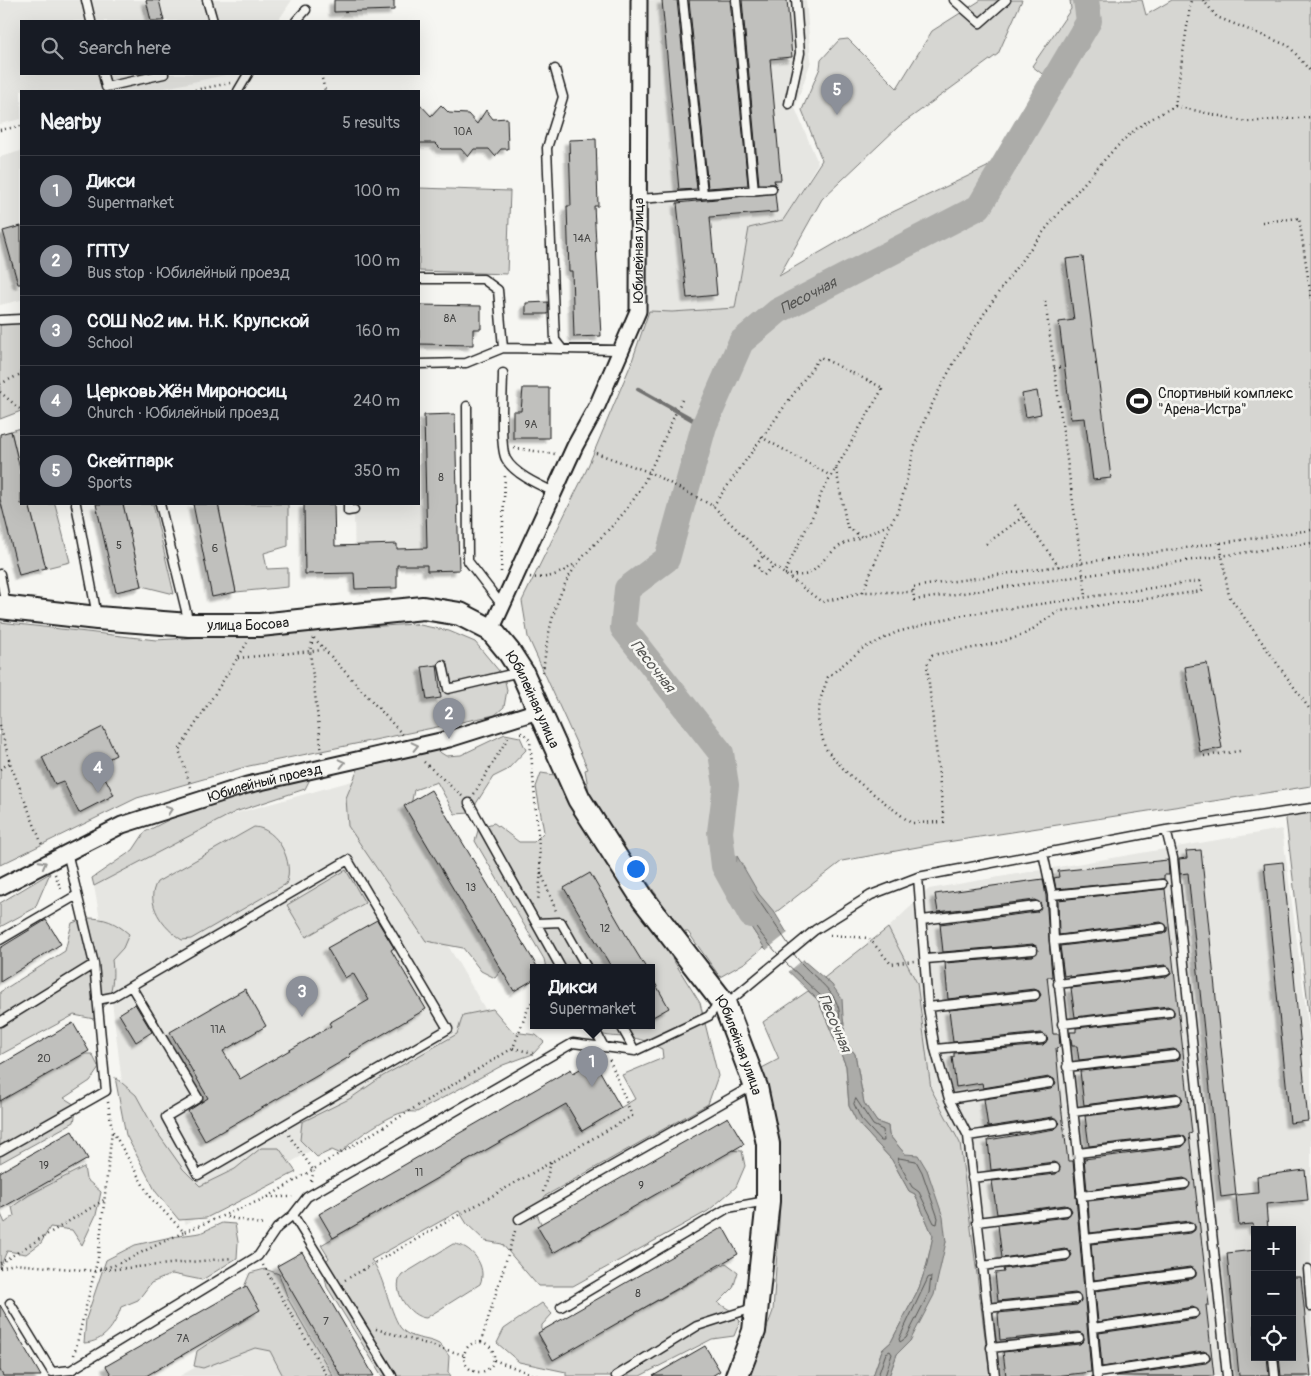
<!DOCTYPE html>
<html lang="en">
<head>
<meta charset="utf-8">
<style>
	:root { --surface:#171b24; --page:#242831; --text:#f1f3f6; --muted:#9ea1a6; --line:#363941; --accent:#8c9099 }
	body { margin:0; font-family:Pangolin,sans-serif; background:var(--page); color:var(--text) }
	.controls { position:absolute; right:15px; bottom:15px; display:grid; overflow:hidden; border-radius:0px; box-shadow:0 5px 20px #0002 }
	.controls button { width:45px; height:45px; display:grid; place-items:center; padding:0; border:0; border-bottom:1px solid var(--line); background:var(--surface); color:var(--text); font:25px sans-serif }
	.you { position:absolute; left:635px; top:868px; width:18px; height:18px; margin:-12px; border:4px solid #fff; border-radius:50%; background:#1a73e8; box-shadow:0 0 0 8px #1a73e833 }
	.badge { display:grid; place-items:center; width:32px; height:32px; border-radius:50%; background:var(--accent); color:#fff; font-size:16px; font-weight:700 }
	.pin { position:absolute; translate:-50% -41px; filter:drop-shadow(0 1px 2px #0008) }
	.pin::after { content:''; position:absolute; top:26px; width:18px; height:15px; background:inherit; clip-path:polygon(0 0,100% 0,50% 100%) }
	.popup { position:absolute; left:530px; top:964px; width:125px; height:65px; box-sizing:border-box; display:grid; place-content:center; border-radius:0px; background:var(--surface); filter:drop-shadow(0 1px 4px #0005); font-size:16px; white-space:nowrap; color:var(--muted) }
	.popup b { font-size:19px; color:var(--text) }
	.popup::after { content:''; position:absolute; left:50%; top:100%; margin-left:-10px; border:10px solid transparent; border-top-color:var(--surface) }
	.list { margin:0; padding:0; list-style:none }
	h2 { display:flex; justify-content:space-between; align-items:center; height:65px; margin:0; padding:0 20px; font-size:21px }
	h2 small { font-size:16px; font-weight:400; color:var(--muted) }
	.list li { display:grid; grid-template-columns:32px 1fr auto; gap:15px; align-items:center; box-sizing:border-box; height:70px; padding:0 20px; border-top:1px solid var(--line) }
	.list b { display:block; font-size:19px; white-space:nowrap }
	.list p { margin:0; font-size:16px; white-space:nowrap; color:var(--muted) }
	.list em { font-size:16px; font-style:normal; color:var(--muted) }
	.icon { flex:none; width:28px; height:28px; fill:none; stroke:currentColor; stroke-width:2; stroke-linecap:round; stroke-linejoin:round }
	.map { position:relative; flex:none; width:1311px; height:1376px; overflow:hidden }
	.search { position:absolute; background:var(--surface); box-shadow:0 5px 20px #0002; left:20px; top:20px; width:400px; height:55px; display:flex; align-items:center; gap:12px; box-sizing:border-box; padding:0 18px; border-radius:0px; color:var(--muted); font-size:19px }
	.panel { position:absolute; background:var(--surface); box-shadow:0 5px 20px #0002; left:20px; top:90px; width:400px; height:415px; border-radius:0px }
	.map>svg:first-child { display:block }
	.built { fill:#e6e6e2; fill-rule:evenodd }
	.green { fill:#d6d6d2; stroke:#797977 }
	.water { fill:#acaca9; stroke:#727271 }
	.pier { fill:#f6f6f2 }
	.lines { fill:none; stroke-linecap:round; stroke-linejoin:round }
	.shore { stroke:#565654; stroke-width:1 }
	.stream { stroke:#727271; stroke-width:4.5 }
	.river { stroke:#acaca9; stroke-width:26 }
	.building { fill:#c0c0bd; stroke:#1c1c1c; filter:url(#shadow) }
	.lane-casing { stroke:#1c1c1c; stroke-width:11 }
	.street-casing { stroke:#1c1c1c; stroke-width:19 }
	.secondary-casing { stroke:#1c1c1c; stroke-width:26 }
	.path { stroke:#1c1c1c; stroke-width:2.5; stroke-dasharray:1 4; stroke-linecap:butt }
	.lane { stroke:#f6f6f2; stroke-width:8 }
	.street { stroke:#f6f6f2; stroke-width:15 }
	.secondary { stroke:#f6f6f2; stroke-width:22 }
	.oneway { stroke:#949492 }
	.labels { text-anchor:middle; stroke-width:5; stroke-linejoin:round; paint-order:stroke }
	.number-label { font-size:11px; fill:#454544 }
	.street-label { font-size:14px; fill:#1c1c1c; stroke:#f6f6f2 }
	.poi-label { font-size:14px; fill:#1c1c1c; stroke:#f6f6f2; text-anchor:start }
	.water-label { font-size:15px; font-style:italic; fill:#565654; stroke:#f6f6f2 }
</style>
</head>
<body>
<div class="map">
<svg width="1311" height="1376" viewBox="0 0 1311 1376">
	<defs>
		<filter id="shadow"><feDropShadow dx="-4.5" dy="4.5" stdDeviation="1" flood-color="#0004"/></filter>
	</defs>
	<rect width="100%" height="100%" fill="#f6f6f2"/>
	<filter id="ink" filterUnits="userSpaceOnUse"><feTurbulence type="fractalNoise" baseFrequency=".02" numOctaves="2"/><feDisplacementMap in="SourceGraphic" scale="10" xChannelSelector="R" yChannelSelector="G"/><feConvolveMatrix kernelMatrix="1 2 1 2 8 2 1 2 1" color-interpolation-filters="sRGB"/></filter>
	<g filter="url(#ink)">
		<path class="built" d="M0,0H292L278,21H21V74H230L151,91H21V119L0,124Z
			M639,0H806L811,61L795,108L818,163L783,220L749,228L735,308L672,312L638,311Z
			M21,151V300L0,305V157Z
			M455,414L459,570L427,571V565H397V588L355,589L354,504H419V450H424V415Z
			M352,781L502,1038L186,1224L124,1099L106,952L94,886L226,816Z
			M1282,829L1311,1048V1376H990L960,1143L931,1089L917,983L888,928L929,889ZM1255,1230H1292V1357H1255Z
			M269,1326L298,1376H180Z"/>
		<path class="green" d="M981,0H1022L998,54L899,126L822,199L779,276L876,220L987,167L1060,88L1032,66L1071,9L1070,0H1142L1146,15L1172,0H1311V786L934,844L842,861L775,913L773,912L753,930L764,947L746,962L720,977L688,932H682L590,798L585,770L588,769L528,637L522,601L586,471L631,364L649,311L672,312L735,308L749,228L783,220L822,160L802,110L820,68L821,60L839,40L848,39L897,88L932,31Z
			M419,188L510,191L507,274L419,271Z
			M21,319V411L0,419V320Z
			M21,428V473L11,431Z
			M29,504H55L70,562L46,568Z
			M123,504H153L174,594L142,586Z
			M218,504H288V546L264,553L267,569L288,568V587L236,592Z
			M0,622L156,640L415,624L449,631L475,642L504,677L507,690L504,707L495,715L249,766L137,798L0,865Z
			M505,734L520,737L526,750L507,770L493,777L470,813L455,814L437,782L414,790L410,810L503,968L495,978L481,971L463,948L426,941L348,826L346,798L358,769L371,758L430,746L446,756L461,755Z
			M304,773L310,779L305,789L235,812L94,886L92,878L133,850L145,832L209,799Z
			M541,773L555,775L566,788L700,1003L718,1076L708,1104L545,1196L537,1214C543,1229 549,1239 562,1249L727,1150L742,1151L745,1166L736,1187L708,1211L573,1286H538L502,1244L485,1241L467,1224L459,1211L371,1260C382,1270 389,1310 400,1327C409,1340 427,1337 439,1344C442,1346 446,1352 449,1356L448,1372L451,1376H382L327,1287L322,1265L329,1258L321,1245L566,1103L582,1131L635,1099L622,1075L663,1058L662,1049C653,1045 643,1039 633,1038C610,1035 606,1039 584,1026H651V968H546L544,959L475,841L479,827L494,823L519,842H534L544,832L536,787Z
			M1311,808V1030L1285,811Z
			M254,827C278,828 295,863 286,884L191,939L182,940C163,928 144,903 157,882Z
			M346,870L365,903L306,937L287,905Z
			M50,873L35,908L0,927V903Z
			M87,918C105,918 115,922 129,934L123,948L112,960C115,982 111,1003 94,1019L74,1015L0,1055V992L65,951L72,923Z
			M888,928L917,983L931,1089L960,1143L990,1376H889L897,1354L910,1341L946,1242L927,1170L905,1154L889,1135L888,1126L877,1122L864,1103L855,1054L845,1041L844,1023L832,985L824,978Z
			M808,991L818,1000L846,1066L849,1106L857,1122L892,1160L909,1191L915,1194L933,1236L927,1264L919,1288L891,1342L882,1350L873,1376H749L773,1311L779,1223L780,1143L758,1070L779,1059L763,1022Z
			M493,1009L513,1032L536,1035L544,1042L533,1054L503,1065L417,1112C412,1112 406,1111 401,1113C388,1116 346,1143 341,1154L332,1150L317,1157L300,1140L302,1122L351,1098L383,1076L457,1034L463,1015Z
			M77,1054H92L99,1068L90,1081L64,1098L77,1106L74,1122L0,1163V1097Z
			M115,1077L136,1095L154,1128L183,1169L200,1186L235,1169L261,1148H279L296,1172L206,1218L179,1220L156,1192L126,1135Z
			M84,1167L86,1179L101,1192L96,1215L82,1245L72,1230L50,1227L41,1243L26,1254L7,1251L0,1267V1212L5,1223L14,1216L12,1207L29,1195Z
			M222,1223L235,1224L238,1242L237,1258L202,1280L172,1274L151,1283L138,1300L121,1307C115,1326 104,1342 84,1343L86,1319L106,1260L135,1245L171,1237L200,1233Z
			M453,1244C471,1244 488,1267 480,1284L426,1318C409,1317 390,1289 402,1275Z
			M726,1263L738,1272L733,1288L718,1303L730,1310L740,1321L734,1336L712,1339L640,1376H566V1372L519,1362L497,1343L504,1329L542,1303L552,1314L542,1325L541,1341L554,1357Z
			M265,1269L279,1274L288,1299L333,1376H283L270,1351L255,1348L203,1368L194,1366L197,1351L252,1315L244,1287L250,1273Z"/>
		<path class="water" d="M737,856L759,894L775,913L804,961L832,985L842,999L844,1034L845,1041L855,1054L864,1103L877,1122L888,1126L889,1135L905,1154L918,1155L927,1170L943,1217L946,1242L934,1295L910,1341L897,1354L889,1376H873L882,1350L891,1342L919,1288L927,1264L933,1236L915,1194L909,1191L892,1160L857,1122L849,1106L846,1066L818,1000L764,947L745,918L734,895Z"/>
		<path class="pier" d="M789,932L805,958L786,974L765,951Z"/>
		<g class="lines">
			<path class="shore" d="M778,954C763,938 733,901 741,879H744L789,945
				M785,962L822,997L835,1026L838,1027C848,993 809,978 794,954
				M856,1099L873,1125L883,1130L884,1141H881L861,1119L854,1104Z
				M899,1158L916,1161L922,1172L938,1218L937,1224L934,1223L919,1192L912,1187L898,1161Z
				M931,1277L929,1293L906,1338L900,1342L899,1339L928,1278Z
				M878,1376L886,1353L890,1351L892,1354L885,1376"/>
			<path class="stream" d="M638,389L704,426"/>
			<path class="river" id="s1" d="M751,915L724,866L720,832L726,785L721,753L623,628L627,589L667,559L704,426L741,342L778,311L979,207L1089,21L1086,0"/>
		</g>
		<path class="building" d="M146,0H159L164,21H151Z
			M334,0H394V10L334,12Z
			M662,0H677L697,189L679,190Z
			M689,0H730L748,185L708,188Z
			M742,0H787L792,57L770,59L781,180H774L775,184H759Z
			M419,103L431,116L441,105L449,113L468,114L477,124L486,110L493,119L507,118L508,149H501L495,156L489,149H474L468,157L461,149H441L435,143H419Z
			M596,139L598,206H594L601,336L574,337L572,271H569L567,206H571L569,140Z
			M775,193L777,212L710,217L717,295L687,298L677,203Z
			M21,226V284H18L3,231Z
			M1083,257L1111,478L1093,480L1085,418L1071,419L1059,322L1074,320L1066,259Z
			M548,302V314H526V303Z
			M419,305L481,306V329H473V345L419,344Z
			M523,388H549V438H513V411H521Z
			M1037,391L1041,414L1026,417L1022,394Z
			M455,414L459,570L427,571V565H397V588L355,589L354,573L305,574L304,504H334L335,546L397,544V549L427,548L424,415Z
			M11,431L21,473V504H29L46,568L19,575L0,499V434Z
			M96,504H123L142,586L116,592Z
			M193,504H218L236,592L212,597Z
			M1207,663L1222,748L1200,752L1185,667Z
			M437,665L441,698L427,700L422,667Z
			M103,727L116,755L98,764L114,795L79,813L63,781L55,784L42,757Z
			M431,790L538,968H533V980L514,991L404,806Z
			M1201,850L1236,1195L1221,1197L1188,873L1180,874L1179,859L1187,858L1186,851Z
			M1168,860L1169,875H1164V879L1056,889L1054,878L1059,877L1058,871Z
			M1283,862L1308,1121L1290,1123L1264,864Z
			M590,873L630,942L646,968H612L564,888Z
			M1043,879L1046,896L1052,977H1047L1048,985L1053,1034H1059L1060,1047L1056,1048L1061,1105L1068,1161H1073L1091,1372L1055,1376H1006L1003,1352L1080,1344L1084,1340L1083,1334L1078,1332L1000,1340L998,1313L1077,1305L1081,1301L1080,1295L1075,1293L998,1301L995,1273L1004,1272L1003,1269L1067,1261L1072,1255L1070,1251L1065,1249L1002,1258L998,1225L1067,1217L1072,1211L1070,1207L1065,1205L997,1214L992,1181L1056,1174L1060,1167L1054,1162L991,1170L988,1140L1055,1129L1060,1123L1053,1117L988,1127L984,1099L1051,1089L1056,1083L1054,1079L1049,1077L983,1088L982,1083L956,1087L952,1057H954V1053L1043,1045L1048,1039L1041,1033L953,1042L949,1010L1036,1001L1041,995L1039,991L1034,989L948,999L945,963L1033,956L1038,949L1033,944L943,952L940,924L1037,912L1041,905L1035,900L938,912L935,894Z
			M1165,889L1192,1133L1189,1134L1209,1305H1206L1214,1376H1115L1206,1363L1210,1360V1356L1204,1351L1102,1367L1099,1333L1195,1319L1200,1313L1193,1307L1098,1322L1095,1291L1192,1279L1196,1276V1272L1190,1267L1094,1280L1091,1244L1191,1233L1195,1230V1226L1189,1221L1090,1233L1088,1201L1186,1190L1190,1183L1184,1178L1087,1190L1084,1159L1182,1147L1187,1141L1185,1137L1180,1135L1089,1146L1085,1116L1178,1105L1183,1099L1176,1093L1084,1105L1080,1071L1176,1061L1180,1058V1054L1174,1049L1079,1060L1077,1046H1072L1070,1032H1076V1028L1170,1018L1174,1015V1011L1168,1006L1075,1017L1071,988L1167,977L1171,974V970L1165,965L1070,977L1069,975L1064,976L1060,946L1163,934L1167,931V927L1161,922L1059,935L1058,900Z
			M46,920L61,944L0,982V948Z
			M377,920L394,948L391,950L426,1009L349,1054L351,1056L205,1141L188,1111L208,1098L170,1032L245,989L266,1026L223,1051L240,1079L331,1026L329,1023L369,1000L353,973L345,978L327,948Z
			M651,976L669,1008L651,1018Z
			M135,1004L152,1032L136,1042L119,1014Z
			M73,1023L89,1051L0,1101V1065Z
			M594,1061L621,1108L582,1131L566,1104L333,1238L319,1214L571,1069L573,1073Z
			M728,1117L744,1144L553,1253L537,1226Z
			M72,1131L88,1159L0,1209V1172Z
			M1305,1170L1308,1200L1266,1204L1268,1230H1254L1253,1224L1239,1225L1236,1195L1258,1193L1257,1176Z
			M723,1227L738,1254L553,1360L538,1333Z
			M1255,1250V1357H1267L1269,1376H1239L1227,1253Z
			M302,1252L374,1376H341L277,1266Z
			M1292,1277H1301L1311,1376H1281L1279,1357H1292Z
			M246,1286L260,1310L146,1376H112L106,1366Z
			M0,1305L41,1376H3L0,1370Z
			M705,1346L720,1371L712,1376H653Z"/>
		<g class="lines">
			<g class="lane-casing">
				<path id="lane" d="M86,0L91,21
					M207,0L213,21
					M683,0L703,194
					M736,0L754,191
					M954,0L980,23L1006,0
					M296,21L306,10
					M555,69L563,97L547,148L555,340L562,349
					M103,74L106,87L164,74
					M238,91L248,74
					M789,104L800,53L796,0
					M639,199L772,189
					M419,279H483L498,290L503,348
					M0,320L21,319
					M419,364L466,363L503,348L619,350
					M503,373C503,390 499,447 506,459C514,474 539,485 554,492
					M467,406L468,561L501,604
					M76,504L97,616
					M160,504L189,623
					M348,504V511L354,510
					M0,574L6,606
					M443,665L448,689L520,672
					M469,803L536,923L561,922L587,968
					M1166,830L1173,858L1227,1376
					M1043,853L1052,895L1054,941L1078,1153L1097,1376
					M918,877L928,1007L935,1049L949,1099L968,1136L995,1376
					M1052,895L1162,884
					M922,920L1036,906
					M536,923L561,968
					M0,940L77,895
					M1054,941L1162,928
					M926,959L1033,950
					M1058,984L1166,971
					M97,1000L112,997L348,860L448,1029L198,1175L166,1117L198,1098L131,986
					M726,1004L815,930L871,895L918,877L1166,830L1311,808
					M928,1007L1035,995
					M0,1022L94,964
					M1062,1024L1169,1012
					M593,1026L604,1047
					M621,1026L635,1051
					M935,1049L1042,1039
					M1067,1067L1175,1055
					M949,1099L1050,1083
					M1073,1112L1177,1099
					M968,1136L1054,1123
					M0,1151L106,1091L94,964L67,852
					M1078,1153L1181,1141
					M972,1178L1055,1168
					M1081,1196L1185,1184
					M293,1215L392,1376
					M519,1219L743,1091L755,1087
					M977,1222L1066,1211
					M1085,1239L1190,1227
					M982,1266L1066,1255
					M1308,1269L1311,1307
					M1089,1286L1191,1273
					M10,1303L52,1372L71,1370L258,1256L277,1228L293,1215L307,1197L573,1043L635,1051L709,1016L720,1001
					M561,1307L728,1208L766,1201
					M987,1308L1076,1299
					M1093,1328L1194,1313
					M991,1348L1079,1338
					M1273,1357L1275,1376
					M1097,1373L1205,1357
					M616,1376L697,1326L753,1308"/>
			</g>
			<g class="street-casing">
				<g id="street">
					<path id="s2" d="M491,630L575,446L597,406L638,311L639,0"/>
					<path id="s3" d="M0,887L122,825L247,785L449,739L541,710"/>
				</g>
			</g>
			<g class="secondary-casing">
				<g id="secondary">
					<path id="s4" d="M0,607L97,618L189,625H260L423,608L460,614L491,630L509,652L522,672L579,799L643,899L725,1005L756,1087L768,1144V1201L754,1331L737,1376"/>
				</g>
			</g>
			<path class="path" d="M1203,0L1217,17L1289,46L1311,72
				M321,74L325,91
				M190,91L230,83
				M1175,106L1247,122L1311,117
				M0,130L21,126
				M1262,222L1299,218L1311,297
				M1045,301L1086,596
				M1095,364H1099
				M1054,368L1065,367
				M0,384L21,374
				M0,392L21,410
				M761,437L831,476
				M514,448L555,454
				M596,453L649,472L713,506L774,566L822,602L863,592H913
				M836,469L847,527L862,537L890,524
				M1015,505L1059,567
				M713,506L820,357L883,388L822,492L815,511L784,574
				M1311,530L913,587L914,600L1311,543
				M1220,543L1229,596L1311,711
				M986,544L1023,517
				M501,572L505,475
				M760,572L761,570L755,565L763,556
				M785,574C816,579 812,569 832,552C840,544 850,541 861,537
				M764,575L774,566
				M530,577C548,580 562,573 576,563
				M1200,581L1202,591L1060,611C1046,618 1033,631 1020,636C992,646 961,650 932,655L927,665L944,822L911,823L848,774L825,748L818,720L820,700L828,677L862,649L897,632L957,616Z
				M863,592L891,523C907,499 909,455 922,426C957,346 1017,261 1074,195C1093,173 1113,148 1136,129C1148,120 1162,113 1175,106L1191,0
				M313,638L310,651L322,754
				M314,638L403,735
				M238,658L323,650
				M543,672C547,635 555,592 579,562C593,544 611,529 625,511C651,479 663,437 682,400
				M0,725L10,763L43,847
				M521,733L525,734L530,741L541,870L538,902
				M1204,756L1240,751
				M424,762L462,796
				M0,769L10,763
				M191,787L179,750L247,643
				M474,794L509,736
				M541,872L556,911
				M55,874L62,892
				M830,935L869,938L891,964L914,961
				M513,1048L533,1053
				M108,1102L112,1130L150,1197L184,1232L268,1197H293
				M289,1135L314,1171
				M311,1181L314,1171
				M543,1192L551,1162
				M268,1197L513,1048L529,1006L533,1001
				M227,1217L265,1225
				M0,1263L104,1200
				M263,1265L327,1376
				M0,1268L14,1264L95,1271
				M100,1269L115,1265L184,1232
				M94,1271L233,1258
				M345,1280L632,1116L609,1058
				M376,1329L464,1355
				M481,1342L516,1228
				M464 1357a15 15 0 1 1 30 0a15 15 0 1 1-30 0Z
				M74,1355L98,1258L112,1131
				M494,1360L537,1376"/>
			<use href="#lane" class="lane"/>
			<use href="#street" class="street"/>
			<use href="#secondary" class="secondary"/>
		</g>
		<defs><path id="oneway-chevron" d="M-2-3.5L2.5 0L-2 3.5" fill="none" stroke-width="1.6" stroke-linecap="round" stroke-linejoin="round" transform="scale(1.25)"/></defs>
		<g class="oneway">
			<use href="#oneway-chevron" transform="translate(415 746) rotate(-13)"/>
			<use href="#oneway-chevron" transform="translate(342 763) rotate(-13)"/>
			<use href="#oneway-chevron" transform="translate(169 810) rotate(-18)"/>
			<use href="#oneway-chevron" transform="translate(43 864) rotate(-28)"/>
		</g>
	</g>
	<defs>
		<g id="stadium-disc" transform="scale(1.4375)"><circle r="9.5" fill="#1c1c1c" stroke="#f6f6f2"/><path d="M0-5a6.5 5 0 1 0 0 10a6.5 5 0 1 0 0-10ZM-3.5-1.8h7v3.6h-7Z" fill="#fff"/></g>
	</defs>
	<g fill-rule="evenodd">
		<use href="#stadium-disc" x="1139" y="401"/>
	</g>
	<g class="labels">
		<g class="number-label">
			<text x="463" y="135">10А</text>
			<text x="582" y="242">14А</text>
			<text x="450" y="322">8А</text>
			<text x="531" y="428">9А</text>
			<text x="441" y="481">8</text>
			<text x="119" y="549">5</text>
			<text x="215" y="552">6</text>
			<text x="471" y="891">13</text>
			<text x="605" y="932">12</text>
			<text x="218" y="1033">11А</text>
			<text x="44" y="1062">20</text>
			<text x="44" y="1169">19</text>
			<text x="419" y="1176">11</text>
			<text x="641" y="1189">9</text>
			<text x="638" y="1297">8</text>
			<text x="326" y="1325">7</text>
			<text x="183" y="1342">7А</text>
		</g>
		<g class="street-label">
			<text dy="5" stroke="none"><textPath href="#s2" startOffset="412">Юбилейная улица</textPath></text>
			<text dy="5" stroke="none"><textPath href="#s4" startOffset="249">улица Босова</textPath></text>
			<text dy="5" stroke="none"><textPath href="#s4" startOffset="579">Юбилейная улица</textPath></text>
			<text dy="5" stroke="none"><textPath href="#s3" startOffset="286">Юбилейный проезд</textPath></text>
			<text dy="5" stroke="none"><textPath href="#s4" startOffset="984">Юбилейная улица</textPath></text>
		</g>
		<g class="poi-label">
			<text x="1158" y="398">Спортивный комплекс<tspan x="1158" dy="16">"Арена-Истра"</tspan></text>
		</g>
		<g class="water-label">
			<text dy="5" stroke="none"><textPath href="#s1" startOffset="730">Песочная</textPath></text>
			<text transform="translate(653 666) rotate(52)" y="5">Песочная</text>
			<text transform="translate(835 1023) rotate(67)" y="5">Песочная</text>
		</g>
	</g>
</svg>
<div class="controls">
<button>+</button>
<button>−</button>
<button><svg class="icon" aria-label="locate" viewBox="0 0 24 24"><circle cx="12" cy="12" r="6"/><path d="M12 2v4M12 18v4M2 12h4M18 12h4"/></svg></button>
</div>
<div class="you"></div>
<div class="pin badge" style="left:592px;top:1087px">1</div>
<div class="popup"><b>Дикси</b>Supermarket</div>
<div class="pin badge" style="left:449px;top:739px">2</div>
<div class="pin badge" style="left:302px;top:1017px">3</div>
<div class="pin badge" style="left:98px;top:793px">4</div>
<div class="pin badge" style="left:837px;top:115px">5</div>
<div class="search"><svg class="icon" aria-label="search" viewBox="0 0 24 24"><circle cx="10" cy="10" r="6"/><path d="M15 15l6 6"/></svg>Search here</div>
<section class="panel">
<h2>Nearby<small>5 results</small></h2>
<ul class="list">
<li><span class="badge">1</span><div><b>Дикси</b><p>Supermarket</p></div><em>100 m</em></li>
<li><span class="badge">2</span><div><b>ГПТУ</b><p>Bus stop · Юбилейный проезд</p></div><em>100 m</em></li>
<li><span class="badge">3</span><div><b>СОШ №2 им. Н.К. Крупской</b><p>School</p></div><em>160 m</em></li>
<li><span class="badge">4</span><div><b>Церковь Жён Мироносиц</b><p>Church · Юбилейный проезд</p></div><em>240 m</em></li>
<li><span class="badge">5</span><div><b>Скейтпарк</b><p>Sports</p></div><em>350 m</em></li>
</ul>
</section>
</div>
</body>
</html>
